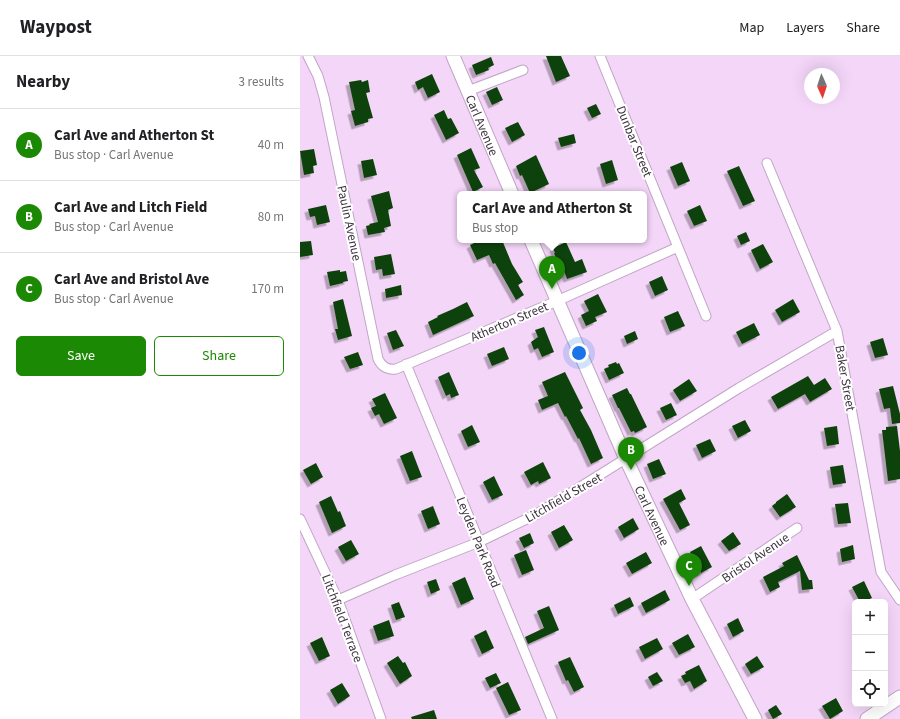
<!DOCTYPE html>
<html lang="en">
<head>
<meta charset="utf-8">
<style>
	:root { --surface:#fff; --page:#f6f6f6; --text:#202124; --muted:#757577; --line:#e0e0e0; --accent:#1c8904 }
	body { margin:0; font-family:"Source Sans 3",sans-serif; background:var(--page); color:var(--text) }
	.controls { position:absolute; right:12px; bottom:12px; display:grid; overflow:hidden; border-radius:6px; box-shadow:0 4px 16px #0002 }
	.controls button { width:36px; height:36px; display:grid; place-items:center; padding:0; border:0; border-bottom:1px solid var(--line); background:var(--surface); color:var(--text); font:20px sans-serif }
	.compass { position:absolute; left:504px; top:12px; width:36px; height:36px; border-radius:50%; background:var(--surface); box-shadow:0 4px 16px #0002; rotate:177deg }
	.you { position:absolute; left:279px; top:297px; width:14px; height:14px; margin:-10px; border:3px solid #fff; border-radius:50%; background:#1a73e8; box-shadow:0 0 0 6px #1a73e833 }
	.badge { display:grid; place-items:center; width:26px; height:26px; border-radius:50%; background:var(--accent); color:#fff; font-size:13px; font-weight:700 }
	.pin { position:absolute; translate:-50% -33px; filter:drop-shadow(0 1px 2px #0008) }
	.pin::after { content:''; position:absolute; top:21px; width:14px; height:12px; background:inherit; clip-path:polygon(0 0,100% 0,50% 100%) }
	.popup { position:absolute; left:157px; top:135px; width:190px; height:52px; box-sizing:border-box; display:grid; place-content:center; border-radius:6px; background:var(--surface); filter:drop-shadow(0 1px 3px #0005); font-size:13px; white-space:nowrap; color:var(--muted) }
	.popup b { font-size:15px; color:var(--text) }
	.popup::after { content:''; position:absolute; left:50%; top:100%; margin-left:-8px; border:8px solid transparent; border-top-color:var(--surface) }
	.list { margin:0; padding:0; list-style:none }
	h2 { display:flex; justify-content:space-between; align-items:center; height:52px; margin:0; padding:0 16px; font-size:17px }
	h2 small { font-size:13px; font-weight:400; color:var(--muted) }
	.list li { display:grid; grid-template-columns:26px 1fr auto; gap:12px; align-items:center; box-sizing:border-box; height:72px; padding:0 16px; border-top:1px solid var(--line) }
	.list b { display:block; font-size:15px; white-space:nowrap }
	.list p { margin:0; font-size:13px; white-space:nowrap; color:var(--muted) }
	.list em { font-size:13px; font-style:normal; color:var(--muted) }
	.actions { display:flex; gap:8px; padding:12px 16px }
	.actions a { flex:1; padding:9px 0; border:1px solid var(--accent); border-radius:6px; text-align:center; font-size:14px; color:var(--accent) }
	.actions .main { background:var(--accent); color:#fff }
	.icon { flex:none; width:22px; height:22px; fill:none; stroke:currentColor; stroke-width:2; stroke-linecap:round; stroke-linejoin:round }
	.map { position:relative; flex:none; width:600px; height:663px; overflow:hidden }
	header { display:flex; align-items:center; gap:24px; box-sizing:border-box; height:56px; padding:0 20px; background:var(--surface); border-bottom:1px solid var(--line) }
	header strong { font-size:19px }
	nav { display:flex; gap:22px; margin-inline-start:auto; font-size:14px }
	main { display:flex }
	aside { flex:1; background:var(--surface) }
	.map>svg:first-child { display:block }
	.building { fill:#104208; filter:url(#shadow) }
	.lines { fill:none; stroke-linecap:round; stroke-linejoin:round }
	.street-casing { stroke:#c0a4c5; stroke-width:11 }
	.secondary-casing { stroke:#c0a4c5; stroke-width:15 }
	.street { stroke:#fff; stroke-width:9 }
	.secondary { stroke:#fff; stroke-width:13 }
	.labels { text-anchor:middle; stroke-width:4; stroke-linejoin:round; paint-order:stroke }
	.street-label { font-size:13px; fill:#3e3340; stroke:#fff }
</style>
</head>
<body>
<header>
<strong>Waypost</strong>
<nav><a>Map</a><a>Layers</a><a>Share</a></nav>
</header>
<main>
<aside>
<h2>Nearby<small>3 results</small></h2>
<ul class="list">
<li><span class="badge">A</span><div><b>Carl Ave and Atherton St</b><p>Bus stop · Carl Avenue</p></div><em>40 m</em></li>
<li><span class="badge">B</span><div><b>Carl Ave and Litch Field</b><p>Bus stop · Carl Avenue</p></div><em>80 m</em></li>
<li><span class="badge">C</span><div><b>Carl Ave and Bristol Ave</b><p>Bus stop · Carl Avenue</p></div><em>170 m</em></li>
</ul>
<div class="actions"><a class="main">Save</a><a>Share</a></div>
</aside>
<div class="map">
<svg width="600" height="663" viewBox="0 0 600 663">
	<defs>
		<filter id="shadow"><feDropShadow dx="-3.5" dy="3.5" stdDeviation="0" flood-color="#0004"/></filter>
	</defs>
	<rect width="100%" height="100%" fill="#f4d6f9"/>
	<path class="building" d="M246,0H261L270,20L256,26Z
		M191,1L194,9L188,12L189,14L176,19L172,9Z
		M132,18L140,36L128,42L123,31L118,34L115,26Z
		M61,24L62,26L68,24L70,36L66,37L73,62L68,63V66L55,70L51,55L55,54L49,26Z
		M197,31L203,44L192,49L186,36Z
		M296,48L301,58L292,62L287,52Z
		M144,54L148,63L151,62L159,77L146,84L134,59Z
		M218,66L225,79L212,86L205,72Z
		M274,78L276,87L261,91L258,82Z
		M171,92L180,112L174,114L183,131L173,136L157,99Z
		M14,93L17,109L13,110L14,117L4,119L0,95Z
		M236,99L249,128L230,137L222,119L220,120L216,110Z
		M73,103L77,119L64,122L61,105Z
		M312,104L318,124L306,128L300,108Z
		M382,106L390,125L378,130L370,111Z
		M439,110L455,145L443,150L427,115Z
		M89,135L93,152L88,154L91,170L84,172L85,176L68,179L66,170L70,169L69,168L78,166L71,140Z
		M26,149L30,166L17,169L15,160L10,161L8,153Z
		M400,149L407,165L394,170L387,155Z
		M446,176L450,185L441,189L437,180Z
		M180,184H202L212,208L223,226L218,229L224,239L216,244L195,207L193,208L189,199L177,204L170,189Z
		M11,185L13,199L0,201V186Z
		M266,186L275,206L282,203L287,216L267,223L261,206L258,208L254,197H255L253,192Z
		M463,188L473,206L460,213L451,194Z
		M91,198L95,218L83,220L82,213L76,214L74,201Z
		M40,214V216L46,215L48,225L43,226V227L30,230L27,216Z
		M362,220L368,234L355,240L349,226Z
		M101,229L102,239L86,242L85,233Z
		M298,238L307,256L295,261L297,265L286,270L281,259L289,255L284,245Z
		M43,243L52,280L38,284L35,273H38L33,246Z
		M493,243L500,256L482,266L475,254Z
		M167,246L174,260L133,279L128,266L138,261L137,260L153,253Z
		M378,255L385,270L370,276L364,261Z
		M454,267L460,279L442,288L436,276Z
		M244,271L254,296L242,301L238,292L234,294L231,286L238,281L235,274Z
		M96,274L104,290L93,294L87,277Z
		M335,275L338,283L327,288L324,280Z
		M583,282L588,299L575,302L570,286Z
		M204,291L209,303L192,310L187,298Z
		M58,296L63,309L50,313L44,301Z
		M316,306L317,308L319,307L324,317L309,324L304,313L309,311L308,309Z
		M149,316L159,339L151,342L150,338L146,340L138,321Z
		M265,316L283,352L280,354L291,374L303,402L291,408L279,382L278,383L266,360L265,361L258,347L242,354L238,344L248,340L242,326Z
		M508,320L514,329L525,322L532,333L510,346L505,338L478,353L471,341Z
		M389,323L397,335L380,345L373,334Z
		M593,330L600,358V367L592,368L590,352L584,353L579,333Z
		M327,332L330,338H331L347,371L335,377L334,375L331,376L319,352H318L312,339Z
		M85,337L97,362L84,368L79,358L75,360L71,352L76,350L72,343Z
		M371,347L377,359L366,364L360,352Z
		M445,364L451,375L438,382L432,370Z
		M172,369L180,386L168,391L161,375Z
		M537,370L539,388L527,390L524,372Z
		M597,370L600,395V423L588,425L582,374H586V371Z
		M410,383L416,395L402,402L396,389Z
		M112,395L122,421L110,425L100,400Z
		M359,403L366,418L353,423L347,408Z
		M243,406L251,422L239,428L238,425L231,429L224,416Z
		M16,407L23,421L11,428L3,414Z
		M543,409L546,427L533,429L530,411Z
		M194,420L203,439L192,444L183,426Z
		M381,433L386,443L379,447L390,469L380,474L363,443Z
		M487,438L496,451L480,461L472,450L476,447V446Z
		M31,440L38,456L40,455L46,470L32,477L19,446Z
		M548,447L551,467L538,468L535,448Z
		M133,450L140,468L128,473L121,455Z
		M333,462L339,473L324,482L318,471Z
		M264,469L273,484L259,492L251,476Z
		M433,476L441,488L429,495L421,485Z
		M230,477L234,487L224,492L219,482Z
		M51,484L59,498L46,505L38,491Z
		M553,489L555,503L542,506L540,493Z
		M401,490L412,511L401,517L390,496Z
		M226,494L234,514L222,519L214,499Z
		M346,496L352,507L332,518L326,507Z
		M497,499L509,524H512L513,533L502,534L500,515L478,526L480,531L470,536L463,521L484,510L482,507Z
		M165,521L174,543L161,549L152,527Z
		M136,523L140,534L131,538L127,526Z
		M564,525L572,542L563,546H560L552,531Z
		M365,534L370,544L346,557L341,547Z
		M330,541L334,550L318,558L314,549Z
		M99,546L105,561L96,564L91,549Z
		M249,550L259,574L228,588L225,581L244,572L237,555Z
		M438,562L444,575L433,581L427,568Z
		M89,564L94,580L78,585L73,570Z
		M186,574L194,592L182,598L174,580Z
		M388,578L395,591L379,599L372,587Z
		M22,581L30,600L19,605L10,587Z
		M357,582L363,593L345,603L339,591Z
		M98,600L103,607L105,606L112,620L100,628L87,607Z
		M457,600L464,611L451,618L445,608Z
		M270,601L284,631L274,636L268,624L266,625L258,606Z
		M399,609L407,625L394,633L390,625L385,627L381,620L386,618L385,616Z
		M357,616L363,625L353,630L348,621Z
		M196,617L201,627L190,632L185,622Z
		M208,626L221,654L209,659L196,632Z
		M42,627L50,640L38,648L30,634Z
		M536,642L543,655L530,663L522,650Z
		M476,649L482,658L473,663L468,654Z
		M134,654L137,663H112L111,661Z"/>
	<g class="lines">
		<g class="street-casing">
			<path id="street" d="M8,0L18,20L24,41L78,303C82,311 87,314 96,313L257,245L378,191
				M300,0L406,260
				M168,35L223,14
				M467,107L537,275L581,516L600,544
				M106,308L252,663
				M0,463L38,544L81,663
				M392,543L497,472
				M38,544L95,519L179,486L237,458L439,332L537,275"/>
		</g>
		<g class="secondary-casing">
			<g id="secondary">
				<path id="s1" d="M153,0L212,138"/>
				<path id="s2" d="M231,184L326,403L392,543L455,663"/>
				<path d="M567,663L600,641"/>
			</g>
		</g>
		<use href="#street" class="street"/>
		<use href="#secondary" class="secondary"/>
	</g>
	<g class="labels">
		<g class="street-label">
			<text dy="5" stroke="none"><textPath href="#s1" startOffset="75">Carl Avenue</textPath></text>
			<text transform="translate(335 85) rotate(68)" y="5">Dunbar Street</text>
			<text transform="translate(50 167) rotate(78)" y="5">Paulin Avenue</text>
			<text transform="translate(209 265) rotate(-23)" y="5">Atherton Street</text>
			<text transform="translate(546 322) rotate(80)" y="5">Baker Street</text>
			<text transform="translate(263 441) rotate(-30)" y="5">Litchfield Street</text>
			<text dy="5" stroke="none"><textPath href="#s2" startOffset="301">Carl Avenue</textPath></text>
			<text transform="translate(179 486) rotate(68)" y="5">Leyden Park Road</text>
			<text transform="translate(455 501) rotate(-34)" y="5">Bristol Avenue</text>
			<text transform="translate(43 562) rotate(69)" y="5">Litchfield Terrace</text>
		</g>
	</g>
</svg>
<div class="controls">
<button>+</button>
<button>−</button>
<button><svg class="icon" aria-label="locate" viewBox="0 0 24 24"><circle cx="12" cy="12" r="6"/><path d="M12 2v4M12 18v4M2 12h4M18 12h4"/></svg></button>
</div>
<svg class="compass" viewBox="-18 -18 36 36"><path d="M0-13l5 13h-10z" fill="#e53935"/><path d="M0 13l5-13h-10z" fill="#757577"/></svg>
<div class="you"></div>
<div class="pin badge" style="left:252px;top:233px">A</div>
<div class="popup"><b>Carl Ave and Atherton St</b>Bus stop</div>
<div class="pin badge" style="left:331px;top:414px">B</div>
<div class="pin badge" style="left:389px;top:530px">C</div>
</div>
</main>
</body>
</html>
